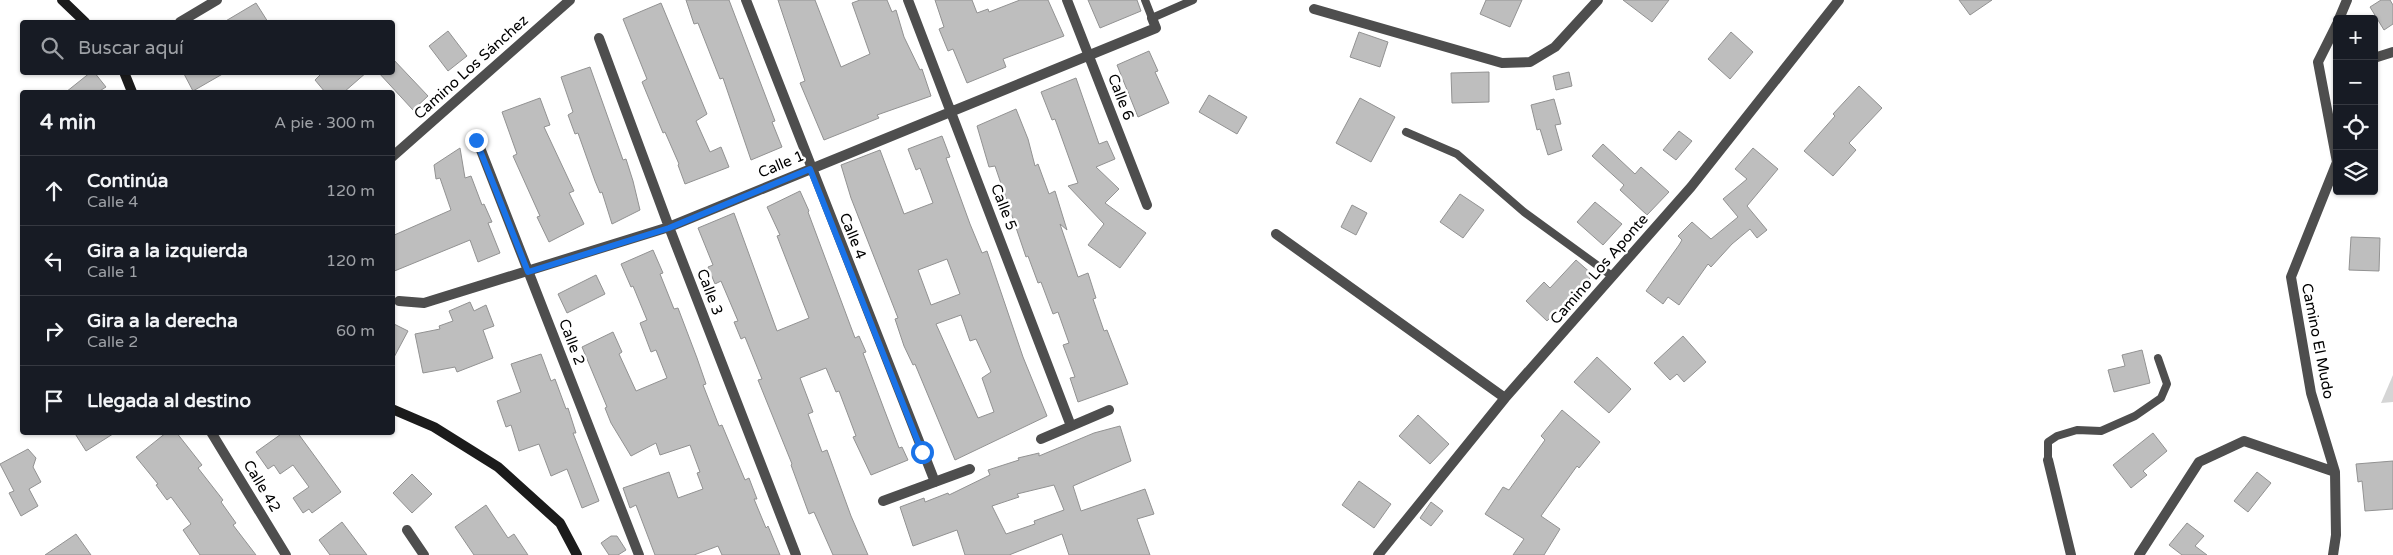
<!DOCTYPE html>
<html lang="es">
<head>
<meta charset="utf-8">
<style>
	:root { --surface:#171b24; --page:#20242c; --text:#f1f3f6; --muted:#9ea1a6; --line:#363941 }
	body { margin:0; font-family:"Varela Round",sans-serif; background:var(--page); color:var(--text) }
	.controls { position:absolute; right:15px; top:15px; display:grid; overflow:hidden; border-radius:5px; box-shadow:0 1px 4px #0004 }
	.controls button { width:45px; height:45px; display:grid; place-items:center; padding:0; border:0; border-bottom:1px solid var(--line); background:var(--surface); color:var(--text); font:25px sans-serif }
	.stop { position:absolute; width:15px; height:15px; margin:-11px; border:4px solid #1a73e8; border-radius:50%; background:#fff }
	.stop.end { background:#1a73e8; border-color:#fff; box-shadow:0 1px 5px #0008 }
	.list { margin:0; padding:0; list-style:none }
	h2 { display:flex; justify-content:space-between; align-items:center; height:65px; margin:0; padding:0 20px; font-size:21px }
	h2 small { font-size:16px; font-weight:400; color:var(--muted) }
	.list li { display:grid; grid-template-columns:32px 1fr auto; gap:15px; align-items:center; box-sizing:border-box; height:70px; padding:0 20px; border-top:1px solid var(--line) }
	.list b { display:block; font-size:19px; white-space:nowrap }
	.list p { margin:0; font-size:16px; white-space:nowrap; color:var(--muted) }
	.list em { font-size:16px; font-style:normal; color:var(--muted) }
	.icon { flex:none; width:28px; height:28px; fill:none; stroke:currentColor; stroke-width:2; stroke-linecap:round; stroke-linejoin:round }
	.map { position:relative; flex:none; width:2393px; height:555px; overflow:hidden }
	.search { position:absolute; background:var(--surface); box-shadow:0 1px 4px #0004; left:20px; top:20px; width:375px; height:55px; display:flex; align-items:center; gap:12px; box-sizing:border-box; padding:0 18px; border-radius:5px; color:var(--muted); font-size:19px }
	.panel { position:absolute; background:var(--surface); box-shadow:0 1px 4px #0004; left:20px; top:90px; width:375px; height:345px; border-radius:5px }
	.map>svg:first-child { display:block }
	.green { fill:#d5d5d5 }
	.building { fill:#bebebe; stroke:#929292; fill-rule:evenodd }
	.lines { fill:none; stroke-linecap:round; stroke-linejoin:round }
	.lane { stroke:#4e4e4e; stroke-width:8 }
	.street { stroke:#4e4e4e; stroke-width:10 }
	.secondary { stroke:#1b1b1b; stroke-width:10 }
	.route { stroke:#1a73e8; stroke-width:6 }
	.labels { text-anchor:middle; stroke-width:5; stroke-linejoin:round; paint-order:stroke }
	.street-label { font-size:15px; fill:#000; stroke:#fff }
</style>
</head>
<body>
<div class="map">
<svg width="2393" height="555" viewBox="0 0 2393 555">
	<rect width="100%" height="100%" fill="#fff"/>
	<path class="green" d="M2393,375V402L2381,403Z"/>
	<path class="building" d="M686,0H729L775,121L772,122L782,147L751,160L723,78L720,79L698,23L694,24Z
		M778,0H815L841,67L870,54L852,3L860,0H887L892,12L896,10L904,37L920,70L922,69L931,96L877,115L879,118L824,140L800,83L805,81Z
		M935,0H972L977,13L988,9L989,12L1020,0H1048L1064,36L1003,59L1006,67L967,83L953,49L948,51L939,29L944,27Z
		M1088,0H1137L1141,11L1100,28Z
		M1486,0H1522L1510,27L1480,14Z
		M1623,0H1669L1652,22Z
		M1959,0H1992L1970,15Z
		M2381,0H2390L2393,5V24L2384,30L2370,7Z
		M256,3L268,22H224Z
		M661,3L707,114L696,121L710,152L721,147L729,167L685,184L678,165L679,164L665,132L663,133L642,82L647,79L623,19Z
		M448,31L467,56L448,71L429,46Z
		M1359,32L1388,42L1380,67L1350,57Z
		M1731,32L1753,52L1730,79L1708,59Z
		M1149,51L1158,71L1155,72L1169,103L1138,117L1117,65Z
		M392,58L428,96L413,110L378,72H392Z
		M590,67L623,160L626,159L633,181L640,210L612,224L602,192L600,193L595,181L578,133L575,134L568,115L573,112L561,77Z
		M91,72H94L106,87L98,92H66Z
		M183,72H226L193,91Z
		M323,72H367L344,92H325L315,80Z
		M1489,72V102L1452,103L1451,73Z
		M1569,72L1572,86L1556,90L1553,76Z
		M1076,78L1099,144L1107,141L1115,159L1096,167L1119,189L1105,203L1146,233L1120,268L1088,245L1104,224L1068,186L1078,183L1055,119L1052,120L1041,92Z
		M1859,86L1882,108L1849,143L1856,150L1833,176L1804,151L1835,116L1833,114Z
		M1209,95L1247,117L1237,134L1199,112Z
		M540,98L550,125L544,127L574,191L569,193L584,224L549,242L537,217L540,216L513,156L517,154L502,112Z
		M1360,98L1395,117L1371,162L1336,143Z
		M1554,99L1561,124L1555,125L1562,150L1548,155L1540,129L1537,130L1531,105Z
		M1016,109L1028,139L1035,166L1038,164L1049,194L1055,191L1067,230L1060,224L1078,277L1088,273L1096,298L1093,299L1104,331L1107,330L1128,384L1078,402L1070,378L1075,377L1063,345L1069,343L1058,312L1053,314L1041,282L1038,283L1028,256L1026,257L995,166L989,167L977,126Z
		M1679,131L1692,141L1676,160L1663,150Z
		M942,136L950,157L946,158L970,224L982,253L987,251L1023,357L1047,416L955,460L915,364L913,365L904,346L895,319L898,318L851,198L841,165L880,150L904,214L933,203L920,168L916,170L908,149ZM947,259L960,294L931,305L918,270ZM961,315L970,341L976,339L991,372L982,378L994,412L978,418L936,324Z
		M1603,144L1635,174L1641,167L1669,192L1647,215L1620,190L1624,185L1592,156Z
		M460,148L465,178L471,176L482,205L484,204L492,222L488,223L500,253L478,262L470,240L392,272V236L451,210L440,178L436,179L434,165Z
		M1753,148L1778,169L1747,206L1767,230L1757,238L1750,229L1732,244L1711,267L1708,264L1679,305L1668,297L1663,304L1646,291L1679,245L1682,240L1678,236L1692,222L1711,239L1738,217L1723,199L1747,179L1735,169Z
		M800,191L809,211L808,212L855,338L859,336L866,352L863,353L884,409L899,448L902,447L908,460L871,475L853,437L856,436L839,391L836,392L826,368L800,378L813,412L808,414L822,452L827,450L851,516L868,555H833L814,512L809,514L791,465L792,464L758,380L762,379L745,337L741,339L734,322L738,321L721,281L715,284L708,267L713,265L698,228L734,213L777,331L809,318L777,236L780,235L767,207Z
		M1460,194L1484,210L1463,238L1440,222Z
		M1595,202L1622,224L1603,245L1577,222Z
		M1352,205L1367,213L1356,235L1341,227Z
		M2351,237L2380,238L2379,271L2349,270Z
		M653,250L663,273L660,274L674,309L678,308L697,358L706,384L703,385L719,426L722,425L745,480L749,478L757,499H754L766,528L768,526L780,555H722L718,546L694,555H655L636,505L630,508L623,488L669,472L678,498L703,489L697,473L700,472L690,445L660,455L656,443L631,456L611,423L605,408L607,407L582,347L613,332L622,352L619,354L636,391L667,378L656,350L651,352L640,323L647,320L633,286L631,287L621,264Z
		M1576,260L1593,275L1547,321L1526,301L1544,282L1550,288Z
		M596,275L605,294L567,313L558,294Z
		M470,302L474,311L486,305L494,326L483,330L493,358L457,372L455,367L423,373L415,334L440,329L439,326L453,321L449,311Z
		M392,323L408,331L392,361Z
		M1683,336L1706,362L1684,382L1677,374L1670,380L1654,363Z
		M2142,350L2150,383L2114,392L2108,370L2125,366L2122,355Z
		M541,354L551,381L555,379L566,409L568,408L576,433H573L599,501L582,508L567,469L551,476L539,444L519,451L511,425L506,427L497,401L521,392L511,364Z
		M1597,357L1631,389L1609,413L1574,382Z
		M1562,410L1600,442L1579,468L1577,466L1541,516L1560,529L1544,555H1513L1524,539L1485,514L1503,487L1509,490L1545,440L1541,436Z
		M1418,415L1449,444L1430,464L1399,436Z
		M1120,426L1131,461L1073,486L1081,511L1145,489L1154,514L1137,519L1150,555H1069L1062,534L1009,555H965L957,530L913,546L900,507L924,498L925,502L948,493L949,495L990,475L988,470L1019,460L1018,458L1039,453V456L1094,433ZM1054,485L1064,510L1034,521L1035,524L1006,534L992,506L1019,497L1017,494Z
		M74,432H116L86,451Z
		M167,432H176L202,465L198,468L223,500L221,502L236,523L233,525L256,555H200L183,530L191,524L171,497L167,500L156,485L158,484L136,457Z
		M284,432H297L341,492L312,513L309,509L303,513L293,498L309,487L293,465L280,474L274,465L268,469L256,452Z
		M2153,433L2167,451L2143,471L2147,475L2131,488L2113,465Z
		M28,449L36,458L33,467L41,482L29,489L38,506L21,516L9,493L14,491L0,464Z
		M2393,461V509L2365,511L2362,481L2358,482L2356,464Z
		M2257,472L2271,483L2248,512L2234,501Z
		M412,474L432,494L412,513L393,493Z
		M1359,481L1391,504L1374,528L1342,505Z
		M1431,502L1443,511L1431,526L1420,518Z
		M486,505L508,538L514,534L528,555H474L455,527Z
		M342,522L367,555H330L319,540Z
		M2187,523L2204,536L2195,546L2207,555H2182L2169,545Z
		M76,534L91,555H45Z
		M611,536H617L626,550L618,555H609L601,543Z"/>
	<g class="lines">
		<path class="lane" d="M1145,0L1152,18L1193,0
			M1406,132L1457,154L1524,212L1612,276
			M2048,460V442L2057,436L2077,430L2101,431L2135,416L2161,398L2167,384L2158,358"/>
		<path class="street" d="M746,0L935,482
			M908,0L1071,426
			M1067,0L1147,205
			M1314,9L1502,63L1530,62L1555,47L1598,0
			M2339,19L2347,0
			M180,22L217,0
			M599,38L669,227L796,555
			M2374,58L2393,52
			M477,140L639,555
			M392,157L570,0
			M1276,234L1505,398
			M399,301L424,303L669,227L1156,28L1152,18
			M211,432L286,555
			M1041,439L1109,410
			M2048,460L2071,555
			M883,501L970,469
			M407,530L424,555
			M1378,555L1505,398L1691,187L1839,0
			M2139,555L2199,462L2244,441L2335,472
			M2333,555L2336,535L2335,472L2311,393L2291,277L2337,162L2318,62L2337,24"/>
		<path class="secondary" d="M62,0L85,22
			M124,72L132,92
			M392,409L434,427L498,467L560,523L577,555"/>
	</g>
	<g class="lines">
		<path class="route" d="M476,140L528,272L669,228L810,169L922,452"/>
	</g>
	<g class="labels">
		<g class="street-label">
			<text transform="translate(471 67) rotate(-42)" y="5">Camino Los Sánchez</text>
			<text transform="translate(1121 97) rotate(69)" y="5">Calle 6</text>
			<text transform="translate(781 164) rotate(-23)" y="5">Calle 1</text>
			<text transform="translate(1004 207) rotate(69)" y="5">Calle 5</text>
			<text transform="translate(853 236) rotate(68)" y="5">Calle 4</text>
			<text transform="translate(1599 269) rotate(-49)" y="5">Camino Los Aponte</text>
			<text transform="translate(710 292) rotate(69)" y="5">Calle 3</text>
			<text transform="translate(2318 341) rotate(79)" y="5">Camino El Mudo</text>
			<text transform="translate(572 342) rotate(69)" y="5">Calle 2</text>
			<text transform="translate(262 486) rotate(59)" y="5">Calle 42</text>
		</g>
	</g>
</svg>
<div class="controls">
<button>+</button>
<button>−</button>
<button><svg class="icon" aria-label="locate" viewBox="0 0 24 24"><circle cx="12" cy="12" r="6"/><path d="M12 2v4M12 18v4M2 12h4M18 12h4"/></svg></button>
<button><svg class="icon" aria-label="layers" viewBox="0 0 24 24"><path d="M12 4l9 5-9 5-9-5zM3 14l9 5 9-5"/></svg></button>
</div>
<div class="stop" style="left:922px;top:452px"></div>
<div class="stop end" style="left:476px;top:140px"></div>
<div class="search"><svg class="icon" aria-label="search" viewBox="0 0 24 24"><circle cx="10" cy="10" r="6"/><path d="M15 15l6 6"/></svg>Buscar aquí</div>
<section class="panel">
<h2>4 min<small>A pie · 300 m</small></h2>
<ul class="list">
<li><svg class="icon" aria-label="ahead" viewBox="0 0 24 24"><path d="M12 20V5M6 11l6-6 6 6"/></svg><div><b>Continúa</b><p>Calle 4</p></div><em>120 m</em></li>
<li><svg class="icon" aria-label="left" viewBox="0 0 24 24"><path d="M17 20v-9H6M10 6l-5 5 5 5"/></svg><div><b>Gira a la izquierda</b><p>Calle 1</p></div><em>120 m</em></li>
<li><svg class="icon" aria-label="right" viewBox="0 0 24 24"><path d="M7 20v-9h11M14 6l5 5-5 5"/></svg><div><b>Gira a la derecha</b><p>Calle 2</p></div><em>60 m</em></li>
<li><svg class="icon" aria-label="arrive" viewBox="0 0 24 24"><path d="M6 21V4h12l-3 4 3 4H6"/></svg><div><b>Llegada al destino</b></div></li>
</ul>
</section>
</div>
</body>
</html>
